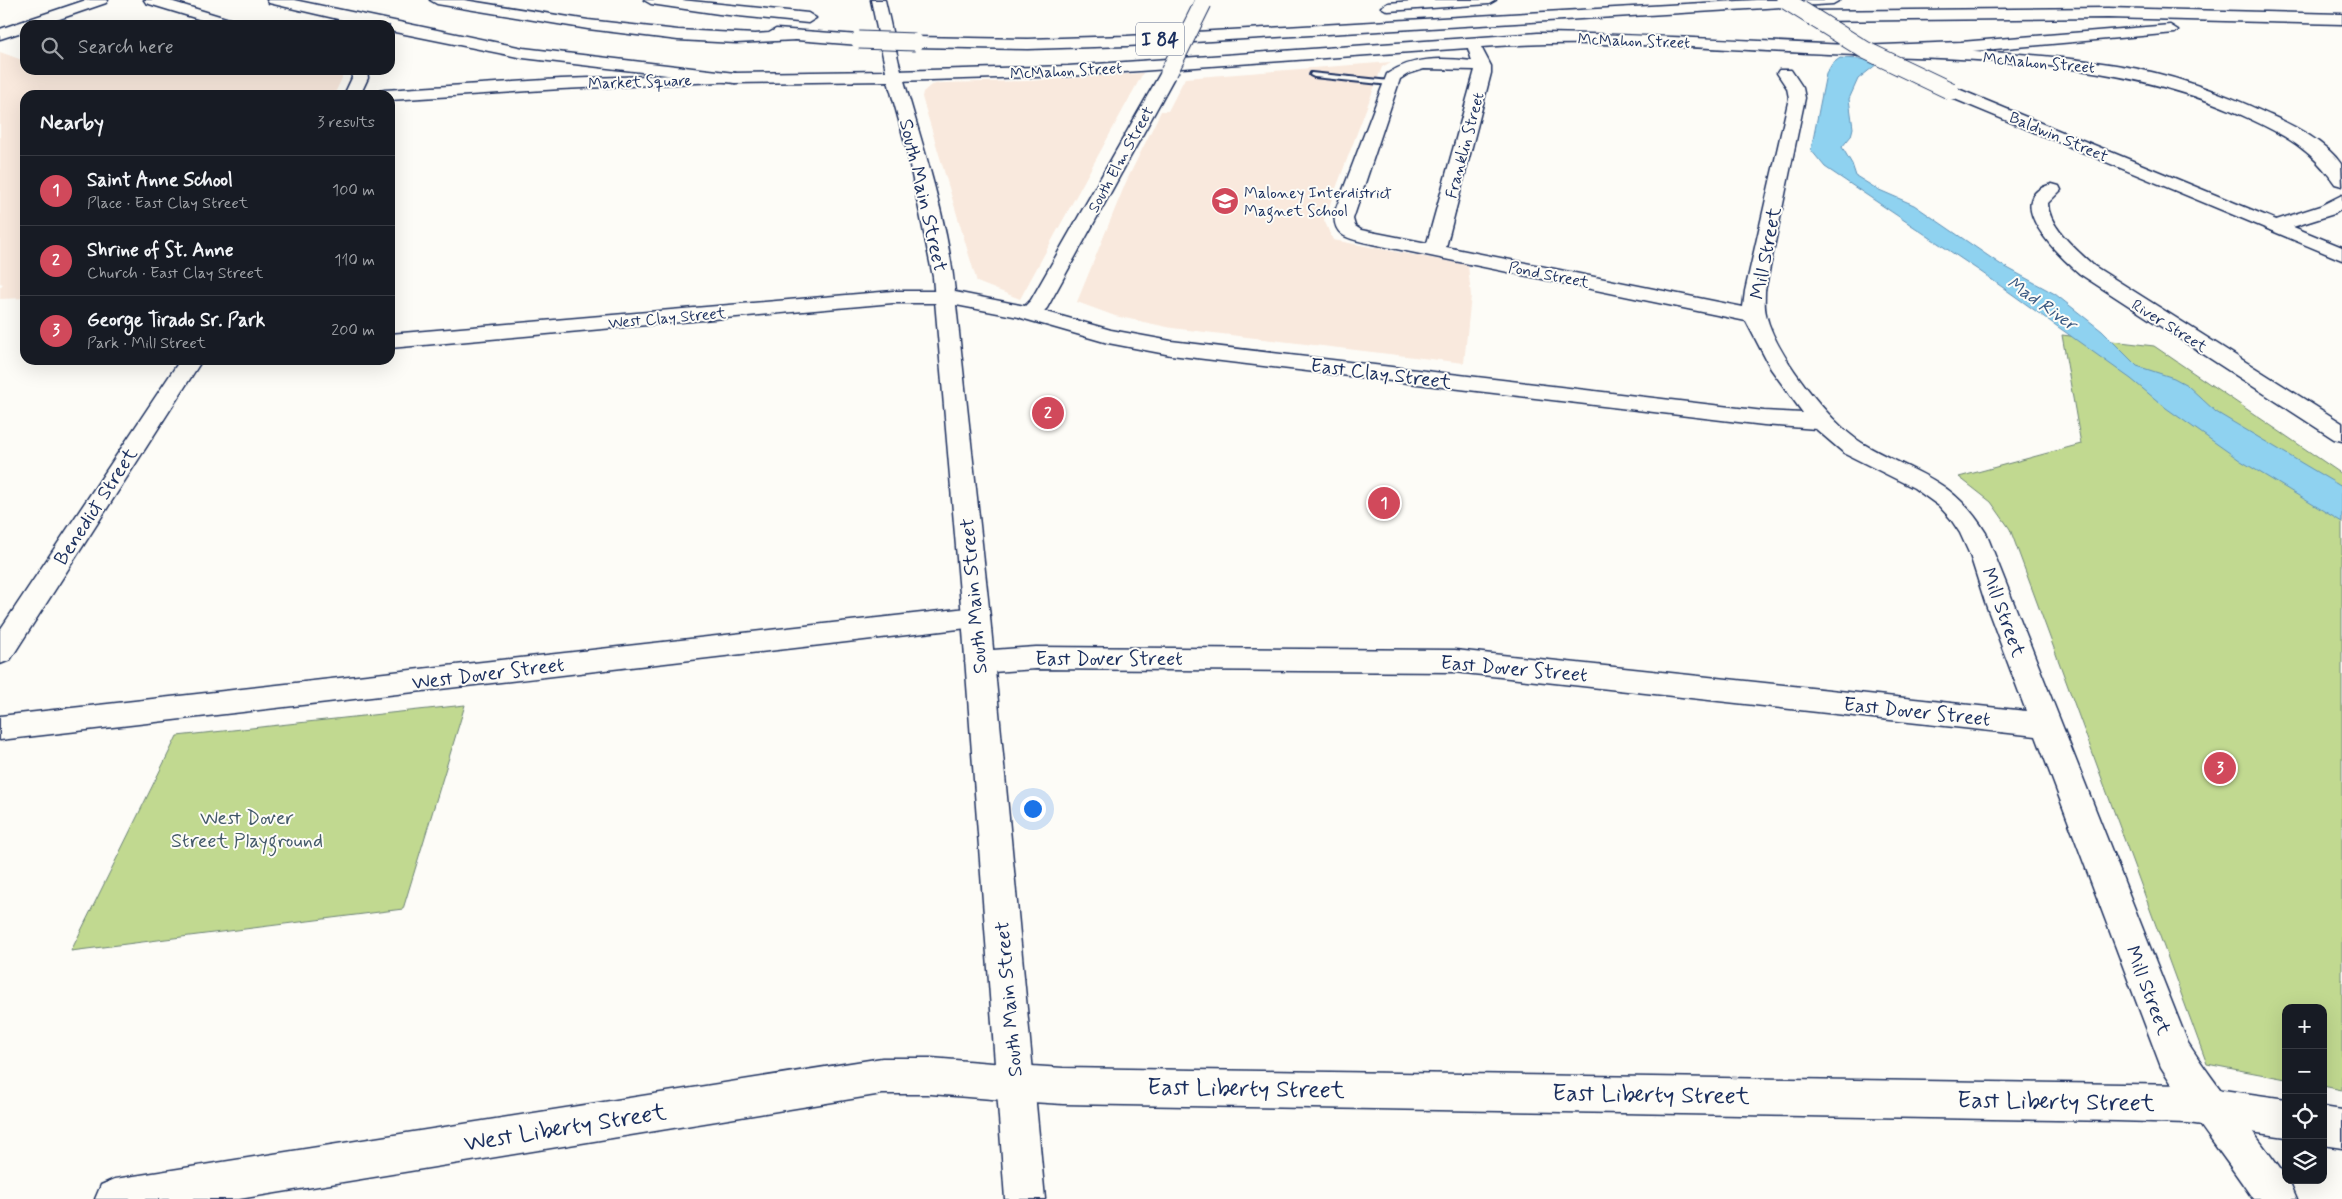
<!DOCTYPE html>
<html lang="en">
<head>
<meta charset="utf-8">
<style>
	:root { --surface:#171b24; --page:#242831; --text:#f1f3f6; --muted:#9ea1a6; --line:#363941; --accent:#d1495b }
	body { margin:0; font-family:Mynerve,sans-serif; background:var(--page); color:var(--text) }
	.controls { position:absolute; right:15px; bottom:15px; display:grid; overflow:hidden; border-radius:10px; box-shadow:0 5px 20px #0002 }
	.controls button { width:45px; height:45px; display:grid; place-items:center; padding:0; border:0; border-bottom:1px solid var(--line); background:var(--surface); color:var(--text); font:25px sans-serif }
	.you { position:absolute; left:1032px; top:808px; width:18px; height:18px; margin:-12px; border:4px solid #fff; border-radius:50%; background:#1a73e8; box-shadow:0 0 0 8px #1a73e833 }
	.badge { display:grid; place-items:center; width:32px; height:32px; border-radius:50%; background:var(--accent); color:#fff; font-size:16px; font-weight:700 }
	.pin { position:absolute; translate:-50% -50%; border:2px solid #fff; box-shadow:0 1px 5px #0006 }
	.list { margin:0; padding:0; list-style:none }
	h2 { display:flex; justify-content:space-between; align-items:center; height:65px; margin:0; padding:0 20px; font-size:21px }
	h2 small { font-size:16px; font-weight:400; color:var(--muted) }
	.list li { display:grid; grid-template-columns:32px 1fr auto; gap:15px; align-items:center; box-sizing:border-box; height:70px; padding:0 20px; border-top:1px solid var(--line) }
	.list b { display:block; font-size:19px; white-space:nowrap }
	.list p { margin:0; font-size:16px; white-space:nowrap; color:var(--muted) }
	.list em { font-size:16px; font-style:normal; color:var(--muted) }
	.icon { flex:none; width:28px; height:28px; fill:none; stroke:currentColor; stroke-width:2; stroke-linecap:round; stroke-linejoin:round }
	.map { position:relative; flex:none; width:2342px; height:1199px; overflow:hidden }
	.search { position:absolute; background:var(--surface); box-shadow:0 5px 20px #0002; left:20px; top:20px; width:375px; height:55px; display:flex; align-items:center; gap:12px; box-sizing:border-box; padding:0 18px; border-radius:15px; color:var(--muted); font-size:19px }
	.panel { position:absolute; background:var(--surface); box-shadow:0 5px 20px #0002; left:20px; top:90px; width:375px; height:275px; border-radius:15px }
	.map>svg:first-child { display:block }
	.built { fill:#f9e9dd }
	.green { fill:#c1d990; stroke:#6e8477 }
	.water { fill:#8fd2f0; stroke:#6191b6 }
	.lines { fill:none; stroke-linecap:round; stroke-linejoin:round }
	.service-casing { stroke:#1b2f5e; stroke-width:4 }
	.minor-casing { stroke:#1b2f5e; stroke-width:3 }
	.tertiary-casing { stroke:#1b2f5e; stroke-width:3 }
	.secondary-casing { stroke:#1b2f5e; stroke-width:3 }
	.primary-casing { stroke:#1b2f5e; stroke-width:3 }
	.motorway-casing { stroke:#1b2f5e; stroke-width:3 }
	.service { fill:#fdfcf7; fill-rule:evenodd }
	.minor { fill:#fdfcf7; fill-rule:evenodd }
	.tertiary { fill:#fdfcf7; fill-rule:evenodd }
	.secondary { fill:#fdfcf7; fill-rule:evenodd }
	.primary { fill:#fdfcf7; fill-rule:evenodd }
	.motorway { fill:#fdfcf7; fill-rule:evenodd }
	.secondary-bridge-casing { stroke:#1b2f5e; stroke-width:19; stroke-linecap:butt }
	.primary-bridge-casing { stroke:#1b2f5e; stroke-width:19; stroke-linecap:butt }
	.motorway-bridge-casing { stroke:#1b2f5e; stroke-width:19; stroke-linecap:butt }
	.secondary-bridge { stroke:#fdfcf7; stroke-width:17 }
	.primary-bridge { stroke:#fdfcf7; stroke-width:17 }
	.motorway-bridge { stroke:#fdfcf7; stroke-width:17 }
	.labels { text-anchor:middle; stroke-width:4; stroke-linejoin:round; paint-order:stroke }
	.far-street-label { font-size:16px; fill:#1b2f5e; stroke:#fdfcf7 }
	.far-poi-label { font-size:16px; fill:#1b2f5e; stroke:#fdfcf7; text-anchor:start }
	.far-water-label { font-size:18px; font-style:italic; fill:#385882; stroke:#fdfcf7 }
	.shield { fill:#fdfcf7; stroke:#5f6c8c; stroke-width:1 }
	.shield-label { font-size:19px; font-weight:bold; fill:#1b2f5e }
	.street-label { font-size:20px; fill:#1b2f5e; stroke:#fdfcf7 }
	.park-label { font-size:20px; fill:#445a6a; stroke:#fdfcf7 }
	.near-street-label { font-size:24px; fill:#1b2f5e; stroke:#fdfcf7 }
</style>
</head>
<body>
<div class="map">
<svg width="2342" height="1199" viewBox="0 0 2342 1199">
	<rect width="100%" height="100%" fill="#fdfcf7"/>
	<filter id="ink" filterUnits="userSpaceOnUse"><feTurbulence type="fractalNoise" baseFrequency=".02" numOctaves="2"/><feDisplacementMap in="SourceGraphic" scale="10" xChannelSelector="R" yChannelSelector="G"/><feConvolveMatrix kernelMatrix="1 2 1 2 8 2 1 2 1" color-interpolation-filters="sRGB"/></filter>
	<g filter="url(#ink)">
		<path class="built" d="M0,52L25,61V70H337L342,74V78L334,95H25V298L0,299V287L3,284L0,283Z
			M1391,62L1382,67L1324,220L1333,240L1468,265L1471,296L1464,363L1172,328L1115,316L1077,302L1126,182L1161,111H1168L1185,78Z
			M1143,73L1020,299L977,282L922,97L923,92L931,85L941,83L1028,81Z"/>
		<path class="green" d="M2062,335L2154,346L2342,474V1090L2323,1086V1008H2286V1079L2207,1064L2010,529L1991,502L1959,477L2081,444Z
			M465,705L403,909L71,951L177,736Z"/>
		<path class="water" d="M1840,58L1882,60L1858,79L1849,99L1853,128L1851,136L1842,147L1852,164L1856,176L1877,189L1914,205L2000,264L2055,294L2102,331L2137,366L2174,378L2187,385L2216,412L2342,487V522L2241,461L2166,408L2131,379L1981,272L1825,167L1811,150L1826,74L1832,64Z"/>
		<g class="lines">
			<g class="service-casing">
				<path id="service" d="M1311,73L1390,81L1394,83L1390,85L1314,77L1310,75Z"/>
			</g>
			<g class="minor-casing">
				<path id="minor" d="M144,0H167L239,22L242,25H218L146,3Z
					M1538,33C1634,34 1729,40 1825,44C1922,49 2020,50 2116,65C2169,73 2221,92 2270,115C2293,125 2327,143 2341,164L2342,186L2335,184C2312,150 2285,135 2248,118C2114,54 1952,60 1806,53C1698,48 1590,39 1481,47L1491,66V73L1446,247L1743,307L1745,291L1789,98L1787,88L1777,73L1779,70H1791L1803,88L1805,98L1765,291C1765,299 1764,306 1766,314C1774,352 1829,423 1862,443C1914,474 1951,476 1986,533L2188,1043C2218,1090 2254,1131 2286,1177V1180L2291,1185L2297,1199H2253C2223,1154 2189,1113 2161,1067L2036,736L1455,672L1036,669L979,673L969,670L965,662L969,654L979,651L1036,647L1455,650L2026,711L1985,602L1970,555L1960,533L1950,518L1939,506L1914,488L1844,453L1816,429L1764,425L1171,355L1108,343L1021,318L1018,313L1021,308L1029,307L1111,330L1171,341L1764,411L1803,413L1771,369L1746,321L1372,244C1351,239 1331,238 1335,211L1387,74C1413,56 1443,58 1472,61L1468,48L1068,76L895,81L889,79L887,76L889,73L895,71L1068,66ZM1424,69L1475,70L1427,243L1361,230L1355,226L1353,219L1400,79L1408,74Z
					M351,70H367L368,78L360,95H344L352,78Z
					M735,73L741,75L743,78L741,81L561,89L390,100V95H377L379,91L385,90L561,79Z
					M2052,184L2059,186L2061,190L2048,203C2048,227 2078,251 2094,266L2342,423V441L2334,439L2080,274C2060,257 1998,198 2052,184Z
					M2342,195V209L2334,214L2277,232L2270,230L2267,226L2270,222L2320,206Z
					M893,291H945L952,293L956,297L952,301L945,303H893L390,348V334Z
					M180,360H202L10,660L0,664V630Z
					M976,607L986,610L990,617L986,624L976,627L0,740V716Z
					M882,1058H931L1016,1065L1029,1070L1035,1083L1029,1096L1016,1101L931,1094H882L239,1199H95L101,1185L115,1179Z"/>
			</g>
			<g class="tertiary-casing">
				<path id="tertiary" d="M1016,1065L1063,1068L2188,1085L2286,1099V1137L2188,1123L2117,1121L1063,1104L1016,1101L1003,1096L997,1083L1003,1070Z
					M2323,1107L2342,1110V1148L2323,1145Z"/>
			</g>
			<g class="secondary-casing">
				<path id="secondary" d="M86,0H108L106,3L42,25H25V31L0,39V29Z
					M1951,86L2342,247V260L1945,95L1943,91L1945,87Z"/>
			</g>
			<g class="primary-casing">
				<path id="primary" d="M871,0H885C890,21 894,42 899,63C920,139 947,214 955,292L1025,306L1031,300L1161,72L1163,69H1175L1177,72L1047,308L1037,318L1029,319L956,305L990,617L1045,1199H1005L962,617L933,277L906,146L888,81L735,83L729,81L727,78L729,75L735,73L886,71Z"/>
			</g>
			<g class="motorway-casing">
				<path id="motorway" d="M267,0H294L523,48L735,73L741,75L743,78L741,81L735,83L523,58L390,31V25H364L269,3Z
					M430,0H464L588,20L678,30L755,34L769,33L776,29L859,35L865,37L867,40L865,43L859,45L796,40L736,43L678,40L588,29L437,4Z
					M644,0H681L808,13L816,18L808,23L719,14L651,4Z
					M1425,0H1496L1489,4L1388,11L1381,7L1388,3Z
					M1756,0H1840L1833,4L1127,46L1028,49L915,47L909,45L907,42L909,39L915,37L1028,39L1127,36Z
					M2108,8L2342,14V24L2108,18L1808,21L1800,16L1808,11Z
					M2170,25L2178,30L2175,33L1961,52L1858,56L1852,54L1850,51L1852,48L1858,46L1961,42Z"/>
			</g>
			<use href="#service" class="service"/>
			<use href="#minor" class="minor"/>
			<use href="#tertiary" class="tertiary"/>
			<use href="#secondary" class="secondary"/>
			<use href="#primary" class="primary"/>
			<use href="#motorway" class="motorway"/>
			<g class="secondary-bridge-casing">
				<path id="secondary-bridge" d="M1785,0L1865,50L1951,91"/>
			</g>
			<g class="primary-bridge-casing">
				<path id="primary-bridge" d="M1169,72L1203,3"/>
			</g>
			<g class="motorway-bridge-casing">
				<path id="motorway-bridge" d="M859,40L915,42"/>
			</g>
			<use href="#secondary-bridge" class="secondary-bridge"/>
			<use href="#primary-bridge" class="primary-bridge"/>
			<use href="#motorway-bridge" class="motorway-bridge"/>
		</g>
	</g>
	<defs>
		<g id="school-disc" transform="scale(1.4375)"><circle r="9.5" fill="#d1495b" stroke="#fdfcf7"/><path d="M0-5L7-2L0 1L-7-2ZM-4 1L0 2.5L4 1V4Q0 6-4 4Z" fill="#fff"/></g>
	</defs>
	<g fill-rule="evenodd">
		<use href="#school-disc" x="1225" y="201"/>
	</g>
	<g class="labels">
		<g class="far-street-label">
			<text transform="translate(1634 40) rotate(2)" y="6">McMahon Street</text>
			<text transform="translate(2039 62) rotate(5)" y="6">McMahon Street</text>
			<text transform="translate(1066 70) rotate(-3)" y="6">McMahon Street</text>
			<text transform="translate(640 81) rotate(-2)" y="6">Market Square</text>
			<text transform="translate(2059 136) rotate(23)" y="6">Baldwin Street</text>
			<text transform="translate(1464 145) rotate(-75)" y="6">Franklin Street</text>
			<text transform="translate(1120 159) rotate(-61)" y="6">South Elm Street</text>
			<text transform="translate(1549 274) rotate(11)" y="6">Pond Street</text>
			<text transform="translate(667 317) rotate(-5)" y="6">West Clay Street</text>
			<text transform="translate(2170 325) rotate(32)" y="6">River Street</text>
		</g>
		<g class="far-poi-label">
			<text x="1244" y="198">Maloney Interdistrict<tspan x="1244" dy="18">Magnet School</tspan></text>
		</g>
		<g class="far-water-label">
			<text transform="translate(2042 303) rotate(35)" y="6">Mad River</text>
		</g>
		<rect class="shield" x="1136" y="22.5" width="48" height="33" rx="4"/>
		<g class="shield-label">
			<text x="1160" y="46">I 84</text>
		</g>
		<g class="street-label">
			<text transform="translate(924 195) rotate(77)" y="7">South Main Street</text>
			<text transform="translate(1765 253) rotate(-79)" y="7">Mill Street</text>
			<text transform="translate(1381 373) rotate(7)" y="7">East Clay Street</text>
			<text transform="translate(95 506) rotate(-57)" y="7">Benedict Street</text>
			<text transform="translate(973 596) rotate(-95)" y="7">South Main Street</text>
			<text transform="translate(2004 612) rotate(70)" y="7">Mill Street</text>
			<text x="1109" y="665">East Dover Street</text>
			<text transform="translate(1514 668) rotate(5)" y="7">East Dover Street</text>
			<text transform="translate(488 673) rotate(-7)" y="7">West Dover Street</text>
			<text transform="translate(1917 711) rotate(6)" y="7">East Dover Street</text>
			<text transform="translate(2149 990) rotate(69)" y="7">Mill Street</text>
			<text transform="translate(1008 999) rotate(-95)" y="7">South Main Street</text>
		</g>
		<g class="park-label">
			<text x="247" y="824">West Dover<tspan x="247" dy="23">Street Playground</tspan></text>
		</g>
		<g class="near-street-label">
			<text transform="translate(1246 1088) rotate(1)" y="8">East Liberty Street</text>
			<text transform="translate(1651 1094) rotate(1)" y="8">East Liberty Street</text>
			<text transform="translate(2056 1101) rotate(1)" y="8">East Liberty Street</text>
			<text transform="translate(565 1127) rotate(-9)" y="8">West Liberty Street</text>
		</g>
	</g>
</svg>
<div class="controls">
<button>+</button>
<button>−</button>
<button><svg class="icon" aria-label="locate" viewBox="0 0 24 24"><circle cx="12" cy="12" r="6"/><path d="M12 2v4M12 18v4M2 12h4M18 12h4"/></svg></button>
<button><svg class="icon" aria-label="layers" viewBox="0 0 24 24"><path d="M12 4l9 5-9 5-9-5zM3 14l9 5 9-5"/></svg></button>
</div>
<div class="you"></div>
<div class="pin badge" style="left:1384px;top:503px">1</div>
<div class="pin badge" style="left:1048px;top:413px">2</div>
<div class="pin badge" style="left:2220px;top:768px">3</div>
<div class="search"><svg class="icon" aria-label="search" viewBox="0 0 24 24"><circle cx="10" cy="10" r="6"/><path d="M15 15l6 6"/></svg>Search here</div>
<section class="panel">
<h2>Nearby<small>3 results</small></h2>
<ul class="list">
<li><span class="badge">1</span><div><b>Saint Anne School</b><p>Place · East Clay Street</p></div><em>100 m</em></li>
<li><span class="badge">2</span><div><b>Shrine of St. Anne</b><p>Church · East Clay Street</p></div><em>110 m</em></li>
<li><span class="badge">3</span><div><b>George Tirado Sr. Park</b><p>Park · Mill Street</p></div><em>200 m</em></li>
</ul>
</section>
</div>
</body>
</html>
